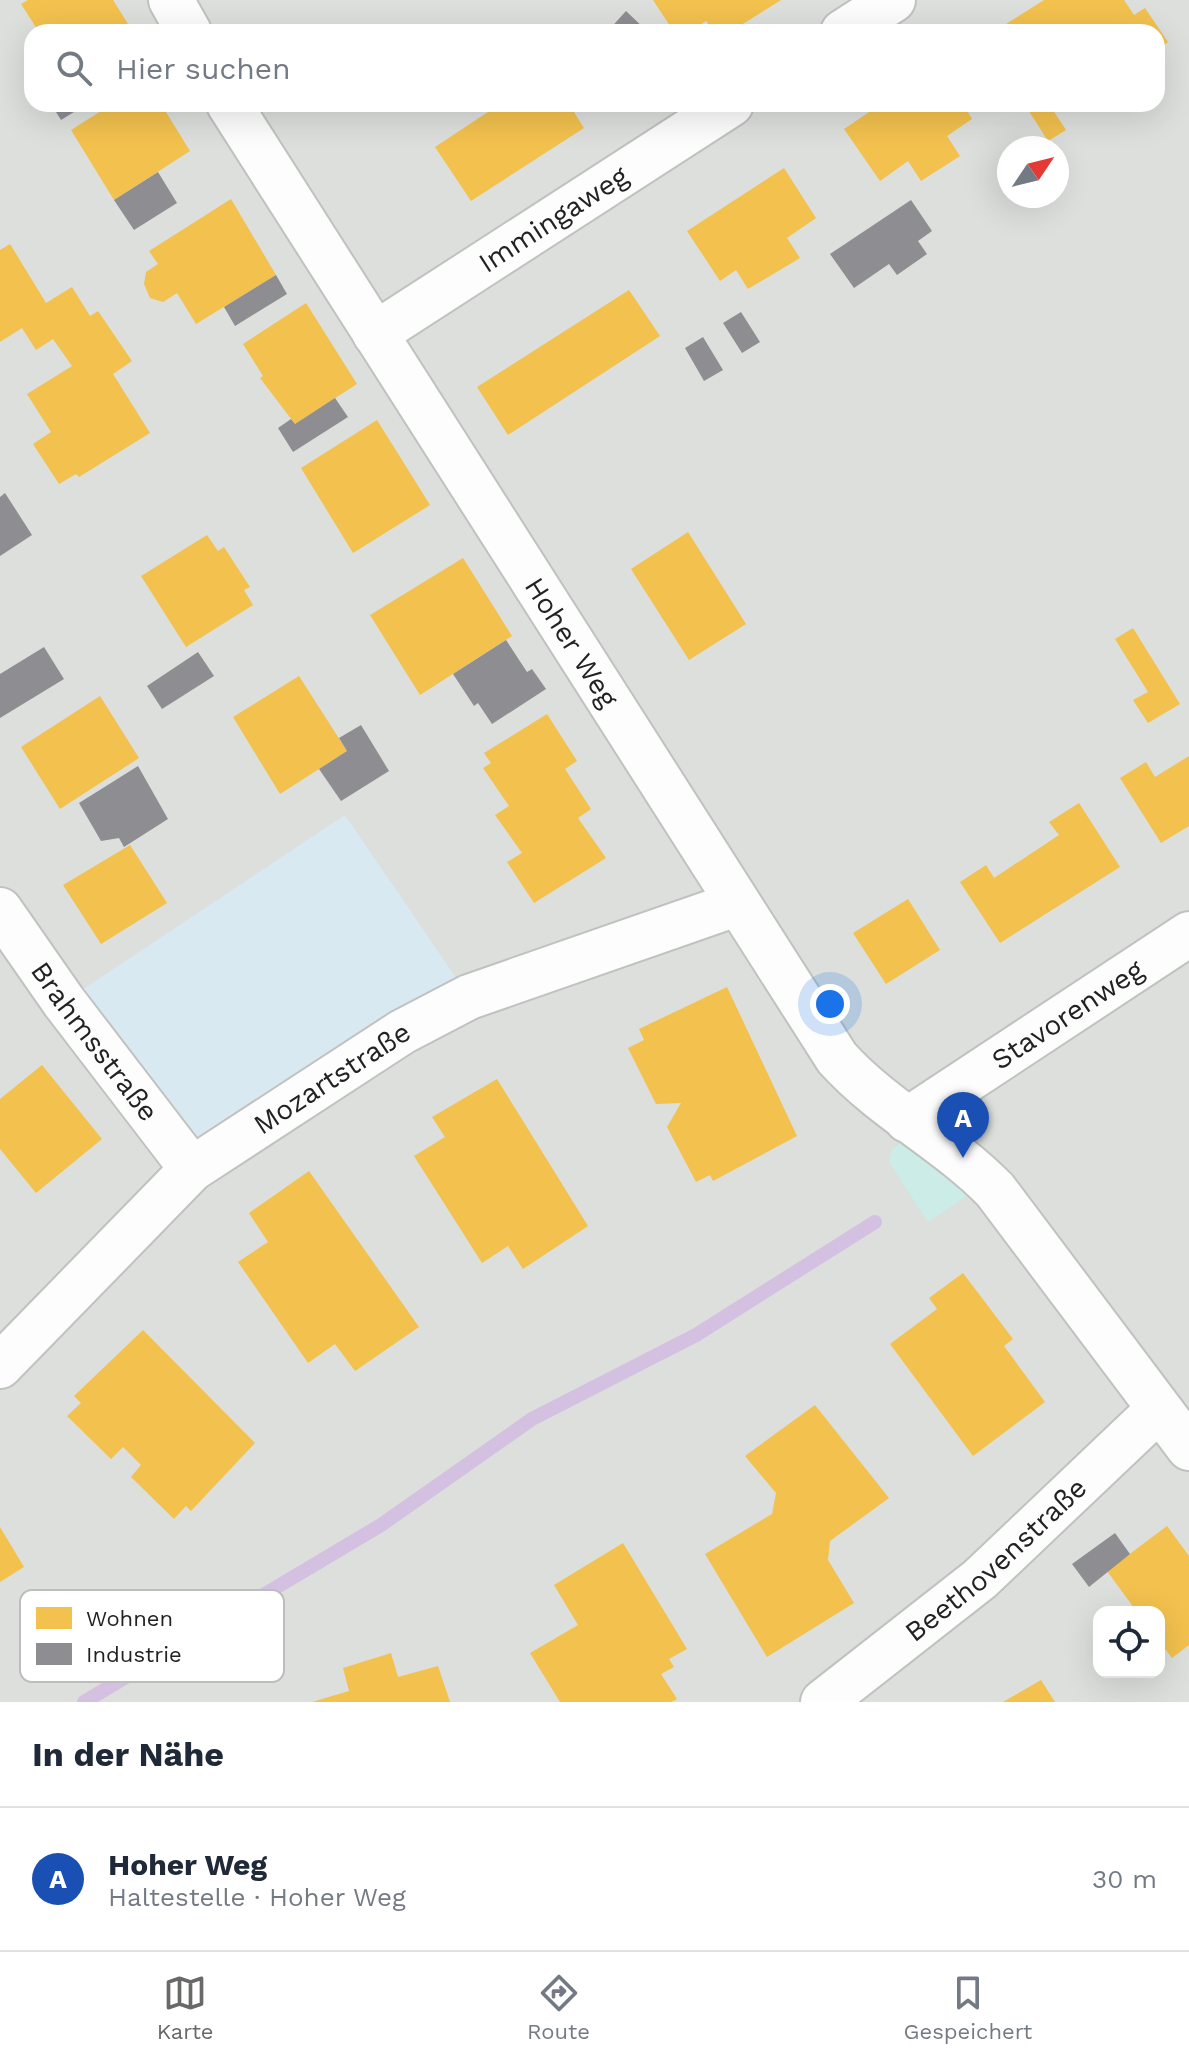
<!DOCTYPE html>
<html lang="de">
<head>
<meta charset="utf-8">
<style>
	:root { --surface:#fff; --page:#f2f2f3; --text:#1f2937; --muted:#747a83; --line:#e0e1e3; --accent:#686a68 }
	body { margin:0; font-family:"Work Sans",sans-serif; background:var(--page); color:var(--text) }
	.controls { position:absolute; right:24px; bottom:24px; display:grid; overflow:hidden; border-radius:16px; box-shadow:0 8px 32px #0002 }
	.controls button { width:72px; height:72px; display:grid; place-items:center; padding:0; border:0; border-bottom:2px solid var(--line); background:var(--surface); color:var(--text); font:40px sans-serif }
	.compass { position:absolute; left:997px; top:136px; width:72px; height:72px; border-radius:50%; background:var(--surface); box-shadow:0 8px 32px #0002; rotate:55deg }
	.you { position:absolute; left:830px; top:1004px; width:28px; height:28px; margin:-20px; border:6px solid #fff; border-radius:50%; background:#1a73e8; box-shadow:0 0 0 12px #1a73e833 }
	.badge { display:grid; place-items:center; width:52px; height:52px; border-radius:50%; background:var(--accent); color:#fff; font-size:26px; font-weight:700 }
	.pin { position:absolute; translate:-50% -66px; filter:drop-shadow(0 2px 4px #0008) }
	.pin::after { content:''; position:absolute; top:42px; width:28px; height:24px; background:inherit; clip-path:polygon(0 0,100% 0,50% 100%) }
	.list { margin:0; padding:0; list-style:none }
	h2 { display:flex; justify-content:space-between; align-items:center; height:104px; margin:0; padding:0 32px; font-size:34px }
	h2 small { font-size:26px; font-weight:400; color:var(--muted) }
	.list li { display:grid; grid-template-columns:52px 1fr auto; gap:24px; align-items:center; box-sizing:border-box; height:144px; padding:0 32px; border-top:2px solid var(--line) }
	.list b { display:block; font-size:30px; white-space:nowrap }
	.list p { margin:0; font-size:26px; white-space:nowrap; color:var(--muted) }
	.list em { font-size:26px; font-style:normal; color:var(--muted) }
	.icon { flex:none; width:44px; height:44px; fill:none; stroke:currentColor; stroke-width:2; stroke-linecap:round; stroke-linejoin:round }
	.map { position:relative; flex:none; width:1189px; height:1702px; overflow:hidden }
	.search { position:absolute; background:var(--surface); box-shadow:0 8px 32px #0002; left:24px; right:24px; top:24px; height:88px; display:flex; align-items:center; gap:20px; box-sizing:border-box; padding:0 28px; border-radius:24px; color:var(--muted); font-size:30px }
	.sheet { height:248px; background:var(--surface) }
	nav { display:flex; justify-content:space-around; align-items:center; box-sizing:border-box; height:112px; border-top:2px solid var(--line); background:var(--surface); font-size:22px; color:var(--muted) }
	nav a { display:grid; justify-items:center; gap:4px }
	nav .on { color:var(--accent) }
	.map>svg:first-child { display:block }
	.residential { fill:#dcdfdc; fill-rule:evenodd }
	.grass { fill:#ccece7 }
	.park { fill:#d8e9f2 }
	.homes { fill:#f2c14e }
	.industry { fill:#8d8d92 }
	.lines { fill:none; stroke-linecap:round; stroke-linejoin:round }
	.stream { stroke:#d4c0e1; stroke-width:14 }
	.minor-casing { stroke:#c0c2c0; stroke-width:48 }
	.minor { stroke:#fcfdfc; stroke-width:44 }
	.labels { text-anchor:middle; stroke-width:8; stroke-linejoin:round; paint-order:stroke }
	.street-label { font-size:28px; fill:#222; stroke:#fff }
	.key { fill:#fff; stroke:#bdbdbd; stroke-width:2 }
	.key-label { font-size:22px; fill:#222 }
</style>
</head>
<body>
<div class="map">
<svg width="1189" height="1702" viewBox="0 0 1189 1702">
	<rect width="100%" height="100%" fill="#ebf0eb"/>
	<path class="residential" d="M0,0H1189V1702H0ZM32,32H1157V104H32ZM1009,148H1057V196H1009ZM1099,1612H1159V1672H1099Z"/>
	<path class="grass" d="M900,1143L929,1155L971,1193L928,1222L889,1162L892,1149Z"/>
	<path class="park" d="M345,815L469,997L192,1169L64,1002Z"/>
	<path class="homes" d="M28,0H113L133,32H39L21,4Z
		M653,0H781L730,32H714L706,21L689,32H674Z
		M1044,0H1124L1134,15L1145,8L1168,42L1157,50V32H1011L1006,24Z
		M112,104H161L190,151L114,200L71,130Z
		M500,104H569L584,128L471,201L435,147Z
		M881,104H963L972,119L947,136L960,156L921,181L908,161L880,181L844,129Z
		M1033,104H1049L1066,130L1048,141L1027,108Z
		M784,168L816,218L787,238L800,258L748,289L736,270L720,281L687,231Z
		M231,199L276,275L196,324L177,293L163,302L150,298L144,284L146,272L158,264L149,251Z
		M10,244L46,303L72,287L90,316L98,311L132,361L113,374L150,433L79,477L76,474L59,484L33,444L51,432L27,394L72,366L53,339L36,350L22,328L0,342V250Z
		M629,290L660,336L508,435L477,387Z
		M306,303L357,384L295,424L260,378L263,376L243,344Z
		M377,420L430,505L353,553L301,468Z
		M688,532L746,624L689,660L631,569Z
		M207,535L218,551L224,547L250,587L244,590L253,605L186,647L141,576Z
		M463,558L512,636L420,695L370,615Z
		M1133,628L1180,704L1148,723L1133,700L1148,692L1115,639Z
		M299,676L347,751L280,794L233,717Z
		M100,696L139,758L60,809L21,747Z
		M547,714L577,761L565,769L591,809L578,818L606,858L534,903L507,862L522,853L495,815L509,806L483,768L491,763L484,753Z
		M1189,756V826L1161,843L1120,778L1146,762L1155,777Z
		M1079,803L1120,867L1000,943L960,882L986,865L994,878L1059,835L1049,822Z
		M130,845L167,903L101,944L63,885Z
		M908,899L940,950L886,984L853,933Z
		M727,987L797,1136L713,1181L710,1175L696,1182L667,1127L681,1103L656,1104L628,1048L644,1040L639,1029Z
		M42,1065L102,1139L36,1193L0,1149V1099Z
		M497,1079L588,1226L523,1269L508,1246L482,1263L414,1156L445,1137L432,1117Z
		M309,1171L419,1327L355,1371L335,1344L308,1363L238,1262L268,1242L249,1213Z
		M963,1273L1013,1339L1004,1346L1045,1402L973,1456L890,1344L937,1309L929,1298Z
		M143,1330L255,1443L191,1511L186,1506L174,1519L131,1477L141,1465L123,1447L111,1459L67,1416L81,1403L74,1396Z
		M815,1405L889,1498L830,1541L828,1560L854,1603L767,1657L705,1554L772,1514L776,1493L745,1456Z
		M1167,1526L1189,1556V1645L1172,1658L1159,1641V1612H1137L1107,1571Z
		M0,1527L24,1567L0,1582Z
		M623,1543L687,1649L669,1659L674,1667L661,1674L677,1699L671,1702H560L530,1653L578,1625L554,1585Z
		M391,1653L398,1677L438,1666L450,1702H312L349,1691L343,1668Z
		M1041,1680L1055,1702H1003Z"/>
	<path class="industry" d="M626,11L648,32H607Z
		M51,104H87L61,120Z
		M158,172L177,203L134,230L114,200Z
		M911,200L932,231L918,241L927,254L897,275L889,264L854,288L830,254Z
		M276,275L287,294L235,326L224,307Z
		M741,312L760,342L742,353L723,323Z
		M703,337L723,370L704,381L685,348Z
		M335,398L348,417L293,452L278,428L291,419L295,424Z
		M5,493L32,535L0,556V497Z
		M506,640L527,672L532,669L546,689L492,724L478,703L474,706L453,674Z
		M44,647L64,679L0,718V674Z
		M198,652L214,676L162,709L147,686Z
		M361,725L389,771L341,801L319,769L347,751L339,738Z
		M138,766L168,819L124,847L119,838L101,841L79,803Z
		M1115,1533L1130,1554L1089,1587L1072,1564Z"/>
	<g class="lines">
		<path class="stream" d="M84,1702L381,1525L532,1419L696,1335L875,1222"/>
		<g class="minor-casing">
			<g id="minor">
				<path d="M171,0L189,32"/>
				<path d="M843,32L893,0"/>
				<path id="s1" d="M229,104L837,1058C884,1110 946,1140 995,1190L1189,1448"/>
				<path id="s2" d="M375,334L731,104"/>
				<path id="s3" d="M0,910L64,1002L192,1169"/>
				<path id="s4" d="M907,1120L1189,934"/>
				<path id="s5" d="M0,1366L192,1169L402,1032L469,997L736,904"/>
				<path id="s6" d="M823,1702L980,1579L1159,1409"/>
			</g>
		</g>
		<use href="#minor" class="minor"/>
	</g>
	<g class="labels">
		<g class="street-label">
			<text dy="10" stroke="none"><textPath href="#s2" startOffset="212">Immingaweg</textPath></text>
			<text dy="10" stroke="none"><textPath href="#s1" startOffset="638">Hoher Weg</textPath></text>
			<text dy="10" stroke="none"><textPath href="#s4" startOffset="192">Stavorenweg</textPath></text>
			<text dy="10" stroke="none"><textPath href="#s3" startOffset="162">Brahmsstraße</textPath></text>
			<text dy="10" stroke="none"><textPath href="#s5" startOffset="442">Mozartstraße</textPath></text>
			<text dy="10" stroke="none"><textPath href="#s6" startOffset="224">Beethovenstraße</textPath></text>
		</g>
	</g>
	<rect x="20" y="1590" width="264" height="92" rx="12" class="key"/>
	<rect x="36" y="1607" width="36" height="22" fill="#f2c14e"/>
	<rect x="36" y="1643" width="36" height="22" fill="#8d8d92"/>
	<g class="key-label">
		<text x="86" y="1626">Wohnen</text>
		<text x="86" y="1662">Industrie</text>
	</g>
</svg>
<div class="controls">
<button><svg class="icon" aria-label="locate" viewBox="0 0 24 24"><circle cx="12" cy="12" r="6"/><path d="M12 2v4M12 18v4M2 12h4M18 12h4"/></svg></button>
</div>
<svg class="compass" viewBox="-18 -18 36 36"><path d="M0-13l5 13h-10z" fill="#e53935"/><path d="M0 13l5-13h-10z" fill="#747a83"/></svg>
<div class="you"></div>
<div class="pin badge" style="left:963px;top:1158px;background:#1a4fb4">A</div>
<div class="search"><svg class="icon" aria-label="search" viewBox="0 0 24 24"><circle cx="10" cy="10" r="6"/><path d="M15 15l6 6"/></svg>Hier suchen</div>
</div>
<section class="sheet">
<h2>In der Nähe<small></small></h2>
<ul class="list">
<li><span class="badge" style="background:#1a4fb4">A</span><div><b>Hoher Weg</b><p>Haltestelle · Hoher Weg</p></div><em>30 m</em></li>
</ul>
</section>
<nav>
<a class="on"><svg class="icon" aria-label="map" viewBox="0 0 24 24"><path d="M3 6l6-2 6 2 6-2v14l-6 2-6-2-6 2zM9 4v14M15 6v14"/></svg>Karte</a>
<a><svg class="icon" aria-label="directions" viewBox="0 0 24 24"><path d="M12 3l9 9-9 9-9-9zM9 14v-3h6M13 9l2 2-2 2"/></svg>Route</a>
<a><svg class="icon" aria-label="saved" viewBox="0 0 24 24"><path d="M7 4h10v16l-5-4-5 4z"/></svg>Gespeichert</a>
</nav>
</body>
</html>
